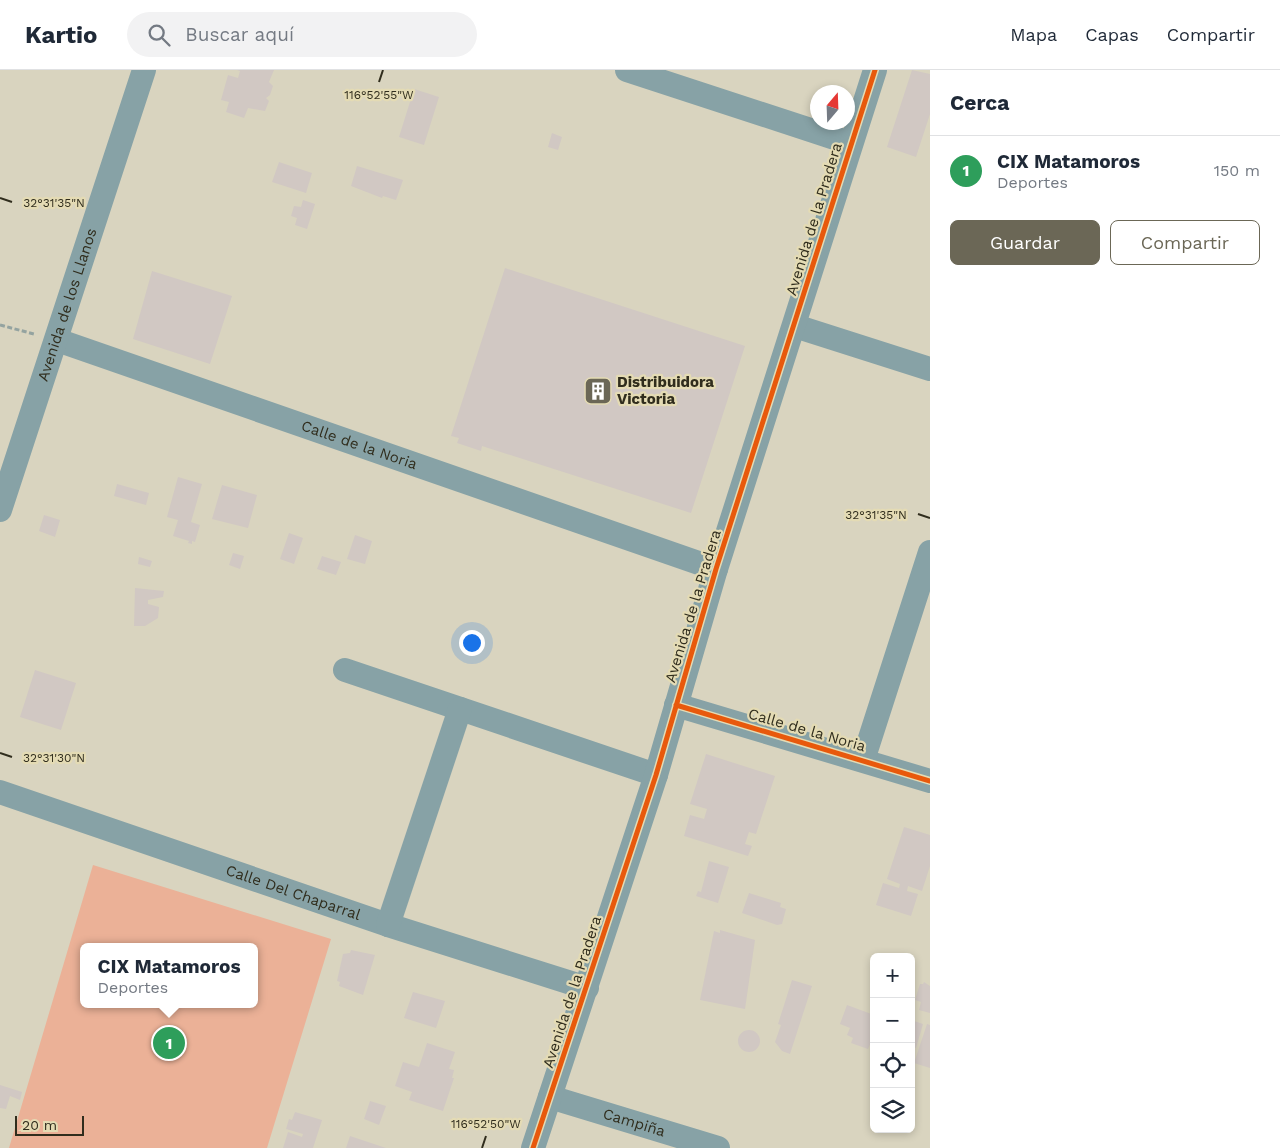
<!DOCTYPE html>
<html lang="es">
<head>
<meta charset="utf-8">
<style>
	:root { --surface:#fff; --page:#f2f2f3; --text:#1f2937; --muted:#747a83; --line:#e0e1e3; --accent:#6b6756 }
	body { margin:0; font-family:"Work Sans",sans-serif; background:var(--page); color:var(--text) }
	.controls { position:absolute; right:15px; bottom:15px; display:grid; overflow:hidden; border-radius:8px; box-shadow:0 2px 8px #0003 }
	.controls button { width:45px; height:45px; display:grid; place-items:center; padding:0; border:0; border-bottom:1px solid var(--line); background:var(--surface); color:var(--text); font:25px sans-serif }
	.compass { position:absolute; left:810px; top:15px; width:45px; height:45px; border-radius:50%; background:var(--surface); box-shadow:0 2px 8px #0003; rotate:19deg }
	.scale { position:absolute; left:15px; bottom:12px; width:69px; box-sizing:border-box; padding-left:5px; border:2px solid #302d1d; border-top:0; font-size:14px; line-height:18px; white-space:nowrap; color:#302d1d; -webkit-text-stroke:4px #e4dbb4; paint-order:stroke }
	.you { position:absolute; left:471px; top:572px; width:18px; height:18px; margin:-12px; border:4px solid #fff; border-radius:50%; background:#1a73e8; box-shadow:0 0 0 8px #1a73e833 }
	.badge { display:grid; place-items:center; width:32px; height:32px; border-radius:50%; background:var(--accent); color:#fff; font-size:16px; font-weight:700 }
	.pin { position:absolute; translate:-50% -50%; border:2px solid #fff; box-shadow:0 1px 5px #0006 }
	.popup { position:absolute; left:80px; top:873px; width:178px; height:65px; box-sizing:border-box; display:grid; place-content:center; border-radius:8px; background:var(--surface); filter:drop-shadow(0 1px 4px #0005); font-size:16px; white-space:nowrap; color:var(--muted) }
	.popup b { font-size:19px; color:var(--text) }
	.popup::after { content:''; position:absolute; left:50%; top:100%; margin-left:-10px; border:10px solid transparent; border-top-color:var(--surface) }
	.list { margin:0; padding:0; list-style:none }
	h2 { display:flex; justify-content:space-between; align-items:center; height:65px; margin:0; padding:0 20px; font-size:21px }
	h2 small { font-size:16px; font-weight:400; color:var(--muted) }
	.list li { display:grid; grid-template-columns:32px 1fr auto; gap:15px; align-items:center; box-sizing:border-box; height:70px; padding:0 20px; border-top:1px solid var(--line) }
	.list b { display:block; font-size:19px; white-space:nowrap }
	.list p { margin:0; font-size:16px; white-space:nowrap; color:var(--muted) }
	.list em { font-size:16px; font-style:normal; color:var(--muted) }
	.actions { display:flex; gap:10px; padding:15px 20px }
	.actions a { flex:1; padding:11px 0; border:1px solid var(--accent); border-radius:8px; text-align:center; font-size:18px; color:var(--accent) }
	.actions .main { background:var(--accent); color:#fff }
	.icon { flex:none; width:28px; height:28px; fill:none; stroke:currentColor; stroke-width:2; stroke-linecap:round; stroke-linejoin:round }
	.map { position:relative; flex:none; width:930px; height:1078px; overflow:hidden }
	header { display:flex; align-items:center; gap:30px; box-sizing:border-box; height:70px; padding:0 25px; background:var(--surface); border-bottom:1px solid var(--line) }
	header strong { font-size:24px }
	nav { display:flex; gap:28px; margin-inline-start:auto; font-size:18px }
	.search { width:350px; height:45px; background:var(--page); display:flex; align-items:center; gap:12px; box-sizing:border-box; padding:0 18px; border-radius:28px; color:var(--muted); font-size:19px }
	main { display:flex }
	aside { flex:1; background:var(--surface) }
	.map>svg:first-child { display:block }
	.green { fill:#ebb197; fill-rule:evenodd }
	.building { fill:#d1c8c3 }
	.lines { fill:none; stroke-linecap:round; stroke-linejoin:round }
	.path { stroke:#94a3a0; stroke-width:3; stroke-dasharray:5 2.5; stroke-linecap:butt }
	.minor { stroke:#87a2a6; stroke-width:24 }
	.cycleway-casing { stroke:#e4dbb4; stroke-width:8 }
	.cycleway { stroke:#e8590c; stroke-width:5 }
	.ticks { fill:none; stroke:#302d1d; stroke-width:2 }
	.labels { text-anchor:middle; stroke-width:4.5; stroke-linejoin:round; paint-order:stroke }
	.street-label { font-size:15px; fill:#302d1d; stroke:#e4dbb4 }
	.poi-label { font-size:15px; font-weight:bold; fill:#302d1d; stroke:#e4dbb4; text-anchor:start }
	.ticks-label { font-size:12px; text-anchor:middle; fill:#302d1d; stroke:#e4dbb4; stroke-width:4.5; stroke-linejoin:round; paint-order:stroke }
</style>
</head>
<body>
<header>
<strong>Kartio</strong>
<div class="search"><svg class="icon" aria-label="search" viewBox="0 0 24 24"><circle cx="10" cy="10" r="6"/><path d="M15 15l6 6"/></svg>Buscar aquí</div>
<nav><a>Mapa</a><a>Capas</a><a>Compartir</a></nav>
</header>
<main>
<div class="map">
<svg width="930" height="1078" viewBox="0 0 930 1078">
	<rect width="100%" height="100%" fill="#d9d4bf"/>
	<path class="green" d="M93,795L331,869L267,1078H9ZM84,877H254V934H84Z"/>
	<path class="building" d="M237,0H274L269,12L273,16L270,25L266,28L269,31L265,41L248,38L244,48L226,42L229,32L221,30L228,5L238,8L240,1Z
		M912,0L930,4V44L916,87L887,77Z
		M414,19L439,27L424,75L399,67Z
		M552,63L562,67L558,80L548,77Z
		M279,92L312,103L306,123L272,112Z
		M357,96L403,110L396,130L383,126L382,128L351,116Z
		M303,130L315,134L307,159L295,155L297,148L291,146L294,136L301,137Z
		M505,198L745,276L691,443L482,376L481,381L457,373L459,368L451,366Z
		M152,201L232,226L210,294L133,269Z
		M178,407L202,414L191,452L200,455L195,472L192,471V474L188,473L189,471L173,466L178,450L167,447Z
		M117,414L149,423L146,435L114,426Z
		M222,415L257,425L248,458L212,449Z
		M44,445L60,450L55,467L39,461Z
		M289,463L303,468L294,494L280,489Z
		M355,465L372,471L365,494L347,489Z
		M233,483L244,486L240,499L229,495Z
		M322,486L341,492L336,505L317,499Z
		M139,487L152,491L150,497L138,494Z
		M135,518L164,521L163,527L148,530V534L159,537L158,548L145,556H134Z
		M35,600L76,613L61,660L20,647Z
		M706,684L775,706L756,764L749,762L745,774L752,776L748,786L684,766L690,745L704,749L707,739L690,734Z
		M904,757L930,765V796L922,821L908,816L907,821L918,824L911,846L876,835L883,813L899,818L900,814L887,809Z
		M709,791L729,797L718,833L696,826L698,821L701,822Z
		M749,823L781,833L780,837L786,839L782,854L777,855L742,843Z
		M720,860L755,870L745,939L700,930L714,861L720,863Z
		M351,880L375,885L363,925L339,916L340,912L337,911L343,884L350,883Z
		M792,910L812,916L790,984L782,981L775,972L781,955L778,954Z
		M924,912L930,916V943L919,940L921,932L915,930L920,914H923Z
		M413,922L445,931L436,958L404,948Z
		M847,935L874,945V965L868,979L851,973L853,968L847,965L850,958L840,954Z
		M911,950L923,954L916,978L911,976Z
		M927,954L930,955V998L914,993Z
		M738 971a11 11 0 1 1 22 0a11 11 0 1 1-22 0Z
		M427,973L455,982L449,999L454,1000L452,1008H454L443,1041L409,1030L412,1022L395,1016L403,992L419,997Z
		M0,1015L22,1022L20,1030L10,1026L6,1039L0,1038Z
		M370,1031L386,1036L379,1055L364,1049Z
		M295,1042L322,1050L313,1078H283L288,1062L302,1067L303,1064L286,1059L289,1049L292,1050Z
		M350,1066L386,1078H346Z"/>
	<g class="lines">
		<path class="path" d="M0,255L34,264"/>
		<g class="minor">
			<path d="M627,0L850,73"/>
			<path d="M795,256L930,299"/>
			<path id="s1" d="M57,270L716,499"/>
			<path id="s2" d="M0,440L144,0"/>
			<path d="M345,600L656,705"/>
			<path d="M676,635L930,711"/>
			<path d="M863,690L930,482"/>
			<path id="s3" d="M0,722L388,855L587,918"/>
			<path d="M388,855L460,639"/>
			<path id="s4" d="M550,1027L718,1078"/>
			<path d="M533,1078L656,705L716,499L875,0"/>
		</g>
		<g class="cycleway-casing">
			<path id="cycleway" d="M676,635L930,711
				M533,1078L656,705L716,499L875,0"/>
		</g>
		<use href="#cycleway" class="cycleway"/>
	</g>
	<path class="ticks" d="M379,12L383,0M0,128L12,132M918,444L930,448M0,683L12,687M482,1078L486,1066"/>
	<defs>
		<g id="building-square" transform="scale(1.4375)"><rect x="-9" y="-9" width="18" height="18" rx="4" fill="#6b6756" stroke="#e4dbb4"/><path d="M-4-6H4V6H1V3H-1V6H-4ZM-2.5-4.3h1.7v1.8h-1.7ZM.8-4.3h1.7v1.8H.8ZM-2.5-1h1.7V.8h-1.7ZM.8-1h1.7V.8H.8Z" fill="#fff"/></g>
	</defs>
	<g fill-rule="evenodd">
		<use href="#building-square" x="598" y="321"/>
	</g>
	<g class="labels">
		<g class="street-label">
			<text transform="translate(814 149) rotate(-73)" y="5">Avenida de la Pradera</text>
			<text dy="5" stroke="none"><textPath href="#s2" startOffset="216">Avenida de los Llanos</textPath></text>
			<text dy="5" stroke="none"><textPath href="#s1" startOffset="320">Calle de la Noria</textPath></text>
			<text transform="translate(693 536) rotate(-73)" y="5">Avenida de la Pradera</text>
			<text transform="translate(807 660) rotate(16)" y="5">Calle de la Noria</text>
			<text dy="5" stroke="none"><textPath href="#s3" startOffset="310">Calle Del Chaparral</textPath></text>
			<text transform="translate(572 922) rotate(-72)" y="5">Avenida de la Pradera</text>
			<text dy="5" stroke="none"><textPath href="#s4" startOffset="88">Campiña</textPath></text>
		</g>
		<g class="poi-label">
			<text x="617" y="317">Distribuidora<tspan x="617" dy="17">Victoria</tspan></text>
		</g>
	</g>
	<g class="ticks-label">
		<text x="379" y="29">116°52'55"W</text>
		<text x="54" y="137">32°31'35"N</text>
		<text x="876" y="449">32°31'35"N</text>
		<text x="54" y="692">32°31'30"N</text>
		<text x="486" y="1058">116°52'50"W</text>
	</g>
</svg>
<div class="controls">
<button>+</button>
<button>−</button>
<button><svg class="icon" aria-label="locate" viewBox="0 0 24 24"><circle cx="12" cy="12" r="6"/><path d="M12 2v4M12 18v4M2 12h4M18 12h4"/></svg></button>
<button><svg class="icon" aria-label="layers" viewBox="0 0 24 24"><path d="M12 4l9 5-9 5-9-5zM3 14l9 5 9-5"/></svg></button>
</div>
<svg class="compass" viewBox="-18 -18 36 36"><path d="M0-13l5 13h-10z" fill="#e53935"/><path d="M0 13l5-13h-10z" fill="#747a83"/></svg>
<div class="scale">20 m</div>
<div class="you"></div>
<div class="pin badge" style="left:169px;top:973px;background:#2e9e5b">1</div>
<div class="popup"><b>CIX Matamoros</b>Deportes</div>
</div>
<aside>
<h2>Cerca<small></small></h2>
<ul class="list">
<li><span class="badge" style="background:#2e9e5b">1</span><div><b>CIX Matamoros</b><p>Deportes</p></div><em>150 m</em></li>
</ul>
<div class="actions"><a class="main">Guardar</a><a>Compartir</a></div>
</aside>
</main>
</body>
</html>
